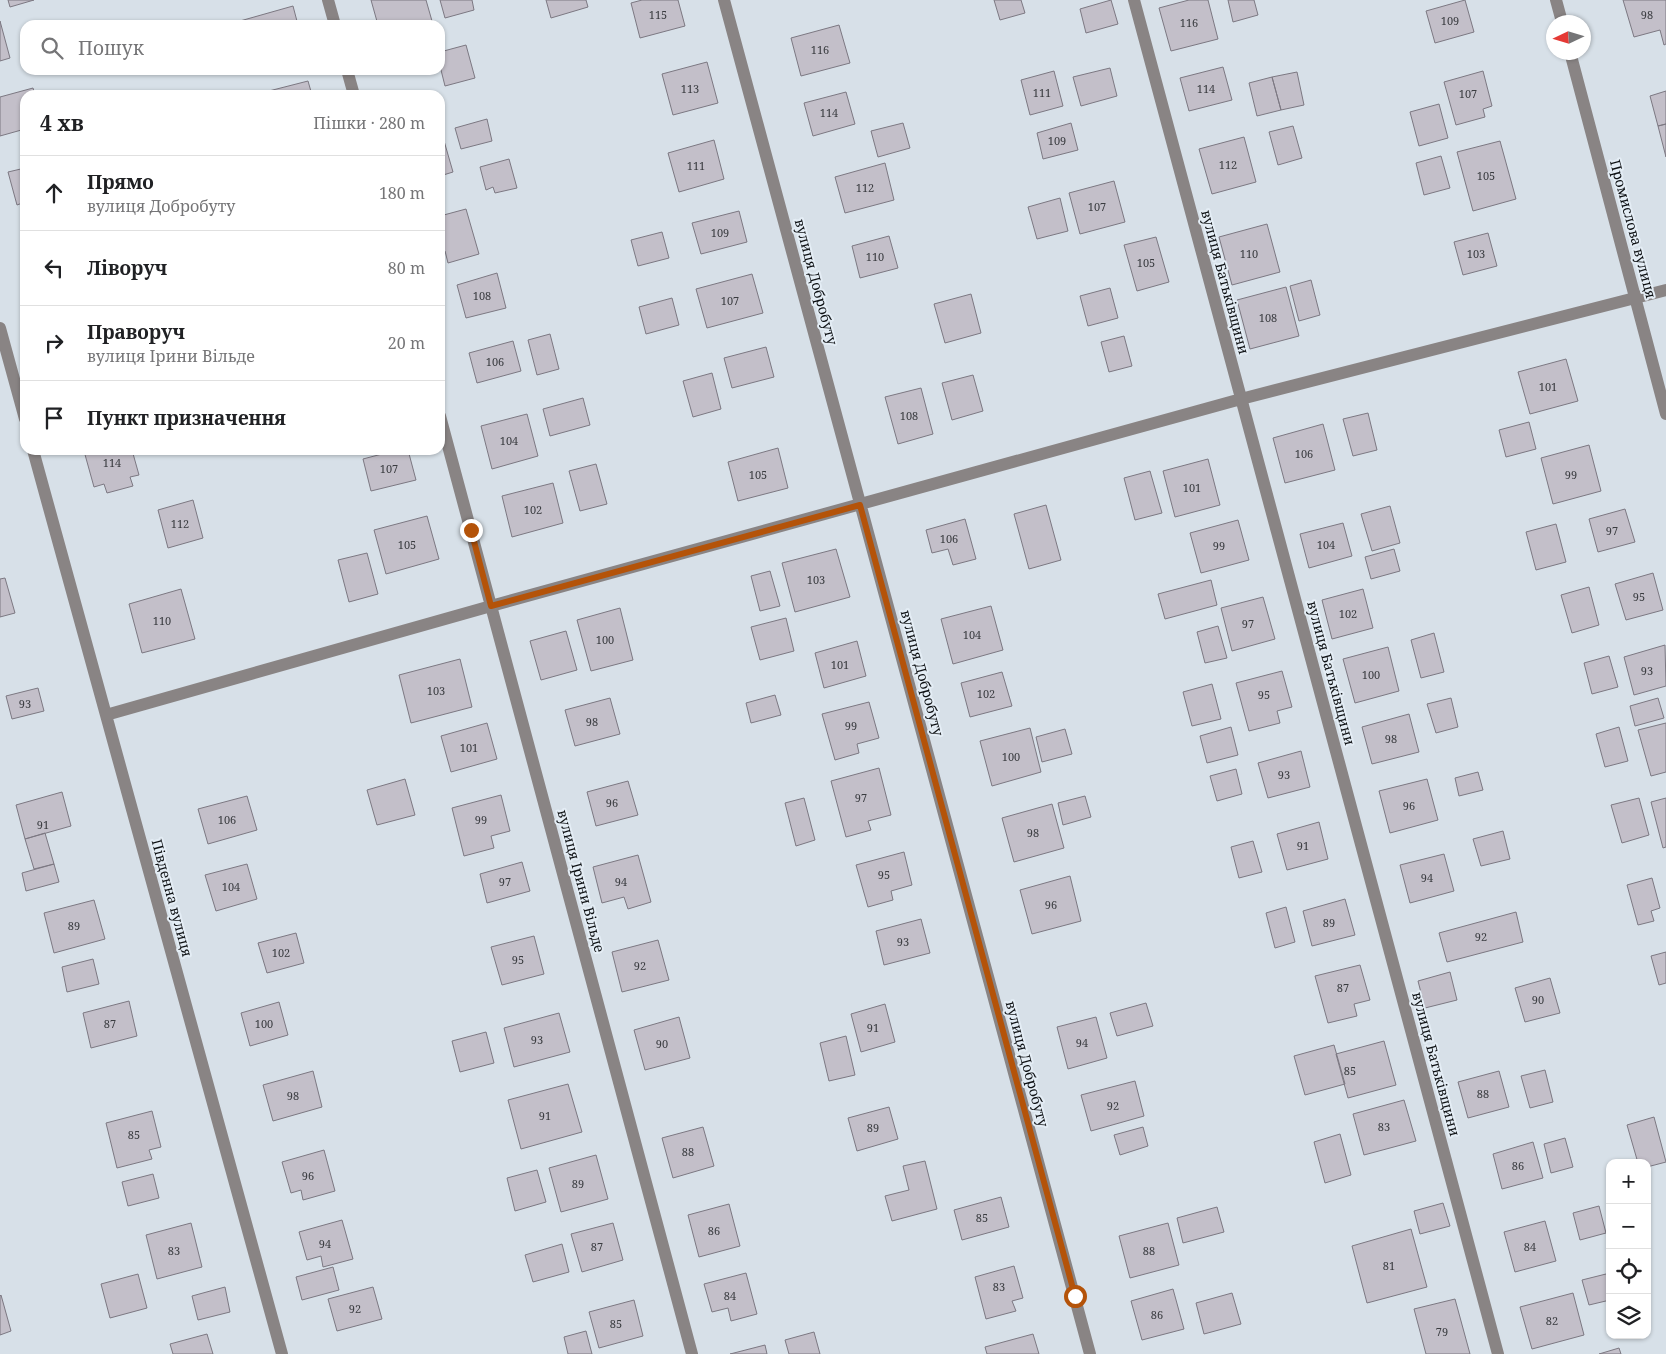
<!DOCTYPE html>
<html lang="uk">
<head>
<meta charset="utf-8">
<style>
	:root { --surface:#fff; --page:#f2f2f2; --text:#202124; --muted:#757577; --line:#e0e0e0 }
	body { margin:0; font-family:"Noto Serif",serif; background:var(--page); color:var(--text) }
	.controls { position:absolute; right:15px; bottom:15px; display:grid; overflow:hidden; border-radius:10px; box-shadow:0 1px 4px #0004 }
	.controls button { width:45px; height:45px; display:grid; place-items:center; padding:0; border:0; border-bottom:1px solid var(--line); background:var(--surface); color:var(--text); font:25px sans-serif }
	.compass { position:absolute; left:1546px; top:15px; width:45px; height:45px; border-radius:50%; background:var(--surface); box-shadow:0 1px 4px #0004; rotate:266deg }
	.stop { position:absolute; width:15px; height:15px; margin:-11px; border:4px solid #b45309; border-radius:50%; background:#fff }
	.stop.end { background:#b45309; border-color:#fff; box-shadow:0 1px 5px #0008 }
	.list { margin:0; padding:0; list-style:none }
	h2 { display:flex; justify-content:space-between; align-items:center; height:65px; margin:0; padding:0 20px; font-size:21px }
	h2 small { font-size:16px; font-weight:400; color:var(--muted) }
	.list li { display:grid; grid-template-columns:32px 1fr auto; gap:15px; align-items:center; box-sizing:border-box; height:75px; padding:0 20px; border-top:1px solid var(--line) }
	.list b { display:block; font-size:19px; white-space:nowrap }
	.list p { margin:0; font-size:16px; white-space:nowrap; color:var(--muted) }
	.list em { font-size:16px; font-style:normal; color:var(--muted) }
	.icon { flex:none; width:28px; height:28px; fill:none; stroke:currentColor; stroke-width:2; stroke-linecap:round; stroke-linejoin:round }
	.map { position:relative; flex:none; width:1666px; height:1354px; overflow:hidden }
	.search { position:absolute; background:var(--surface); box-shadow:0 1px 4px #0004; left:20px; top:20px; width:425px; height:55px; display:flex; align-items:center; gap:12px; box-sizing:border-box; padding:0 18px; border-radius:15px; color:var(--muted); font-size:19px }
	.panel { position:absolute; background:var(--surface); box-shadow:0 1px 4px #0004; left:20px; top:90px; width:425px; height:365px; border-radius:15px }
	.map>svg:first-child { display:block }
	.building { fill:#c3bfc9; stroke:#7c7882 }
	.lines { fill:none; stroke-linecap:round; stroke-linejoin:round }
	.minor { stroke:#898484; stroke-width:12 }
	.route { stroke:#b45309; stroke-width:6 }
	.labels { text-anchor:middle; stroke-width:4; stroke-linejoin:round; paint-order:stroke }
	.number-label { font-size:11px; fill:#3a3c40 }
	.street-label { font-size:14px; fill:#0d1013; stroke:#e4edf5 }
</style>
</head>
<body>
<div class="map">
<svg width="1666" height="1354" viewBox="0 0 1666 1354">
	<rect width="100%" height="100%" fill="#d7e0e8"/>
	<path class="building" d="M8,0H34L10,7Z
		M371,0H426L432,21L416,25H378Z
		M440,0H472L474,10L445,18Z
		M546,0H586L588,7L551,18Z
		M642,0H678L685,26L640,38L631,3Z
		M994,0H1021L1025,13L1000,20Z
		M1111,0L1118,24L1086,33L1080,9Z
		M1189,0H1208L1218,39L1171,51L1159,8Z
		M1228,0H1254L1258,15L1233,22Z
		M1465,0L1474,32L1435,43L1426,11Z
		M1623,0H1666V44L1664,45L1660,30L1634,37Z
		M293,6L298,25H241L240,21Z
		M0,21L10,58L0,61Z
		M839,25L850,63L801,76L791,38Z
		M466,45L475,78L445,86L440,66V52Z
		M707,62L718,103L673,115L662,74Z
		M1223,67L1232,100L1189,111L1180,78Z
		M1110,68L1117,96L1081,106L1073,77Z
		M1054,71L1063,106L1030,115L1021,80Z
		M1483,71L1492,106L1483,109L1485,117L1456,125L1444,82Z
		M1297,72L1304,105L1281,110L1272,77Z
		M1272,77L1281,110L1257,116L1249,83Z
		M308,81L312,95H266L265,92Z
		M33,88L35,95H25V129L0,136V97Z
		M87,91L88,95H74Z
		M1666,91V124L1658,126L1650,96Z
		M846,92L855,124L813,136L804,103Z
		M1439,104L1448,138L1419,146L1410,112Z
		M487,119L492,141L461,149L455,128Z
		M903,123L910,148L878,157L871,131Z
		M1071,123L1078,150L1043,159L1037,133Z
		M1666,124V157L1658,126Z
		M1293,126L1302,158L1278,165L1269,132Z
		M440,127L453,172L440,176Z
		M1244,137L1256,182L1212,194L1199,149Z
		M714,140L724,179L679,192L668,153Z
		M1500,141L1516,199L1473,211L1457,152Z
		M1441,156L1450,188L1424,195L1416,163Z
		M509,159L517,188L495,193L493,187L486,190L480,167Z
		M885,163L894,200L845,213L835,177Z
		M25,168V202L17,205L8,172Z
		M1114,181L1125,222L1080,234L1069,193Z
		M1060,198L1068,231L1037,239L1028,207Z
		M466,209L479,254L448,263L445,251L440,253V216Z
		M739,211L747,242L701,254L692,223Z
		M1267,224L1280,272L1232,285L1219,237Z
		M662,232L669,258L638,266L631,240Z
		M1488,233L1497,266L1463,275L1454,242Z
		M889,236L898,268L860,278L852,246Z
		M1156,237L1169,282L1137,291L1124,245Z
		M497,273L506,308L466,318L457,285Z
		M752,274L763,313L707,328L696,289Z
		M1311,280L1320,315L1299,321L1290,286Z
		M1286,287L1299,336L1250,349L1237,300Z
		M1110,288L1118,318L1088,326L1080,296Z
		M971,294L981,333L945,343L934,304Z
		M672,298L679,325L646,334L639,307Z
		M550,334L559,369L537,375L528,340Z
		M1124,336L1132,366L1109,372L1101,342Z
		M513,341L521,371L477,383L469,353Z
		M766,347L774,377L732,388L724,358Z
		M1566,359L1578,401L1530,414L1518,372Z
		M712,373L721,409L693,417L683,381Z
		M973,375L983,411L952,420L942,383Z
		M921,388L933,434L898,444L885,397Z
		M583,398L590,425L550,436L543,409Z
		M1368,413L1377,450L1353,456L1343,419Z
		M527,414L538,456L492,469L481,426Z
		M1529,422L1536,449L1506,457L1499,430Z
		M1323,424L1335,470L1285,483L1273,438Z
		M1589,445L1601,491L1553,504L1541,458Z
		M778,448L788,488L738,501L728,462Z
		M89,450H132L139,475L130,477L133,486L107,493L104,484L94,487L84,451Z
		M397,450H408L416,480L371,491L363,459Z
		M1208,459L1220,505L1175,517L1163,471Z
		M596,464L607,504L580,511L569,471Z
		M1150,471L1162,513L1135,520L1124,478Z
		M553,483L563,523L512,537L502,496Z
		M193,500L203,538L168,548L158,510Z
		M1046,505L1061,560L1029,569L1014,514Z
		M1390,506L1400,543L1372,551L1361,514Z
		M1625,509L1635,542L1598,552L1589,519Z
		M427,516L439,559L386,574L374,530Z
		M965,519L976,559L953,565L948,549L932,553L926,530Z
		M1238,520L1249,560L1201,573L1190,533Z
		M1343,523L1352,556L1309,568L1300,534Z
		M1556,524L1566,562L1536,570L1526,532Z
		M836,549L850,597L795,612L782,563Z
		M1394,549L1400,571L1371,579L1365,557Z
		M367,553L378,594L349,602L338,560Z
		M770,571L780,606L760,611L751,576Z
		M1653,573L1663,610L1626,620L1615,584Z
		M5,578L15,613L0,617V579Z
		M1211,580L1217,605L1165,619L1158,594Z
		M1589,587L1599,625L1572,633L1561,595Z
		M181,589L195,639L142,653L129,604Z
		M1363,589L1373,628L1332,639L1322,600Z
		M1263,597L1275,639L1232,651L1221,608Z
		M991,606L1003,650L953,664L941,619Z
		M620,608L633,660L591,671L577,620Z
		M786,618L794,651L760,660L751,627Z
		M1218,626L1227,658L1205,663L1197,632Z
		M566,631L577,670L541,680L530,641Z
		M1434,633L1444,672L1421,678L1411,640Z
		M857,641L866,676L824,688L815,653Z
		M1665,645L1666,686L1634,695L1624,657Z
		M1388,647L1399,691L1355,703L1343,659Z
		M1609,656L1618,687L1592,694L1584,663Z
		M460,659L472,707L411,723L399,675Z
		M1282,671L1292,707L1277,711L1280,723L1249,731L1236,683Z
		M1002,672L1012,706L970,717L961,683Z
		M1212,684L1221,719L1192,726L1183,692Z
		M38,688L44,711L12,719L6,696Z
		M775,695L781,715L751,723L746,703Z
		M610,698L620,734L575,746L565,710Z
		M1451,698L1458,727L1436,733L1427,704Z
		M1658,698L1664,718L1635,726L1630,706Z
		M869,702L879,738L857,744L859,753L835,760L822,714Z
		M1409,714L1419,752L1372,764L1362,727Z
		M487,723L497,759L451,772L441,736Z
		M1666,723V772L1651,776L1638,730Z
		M1231,727L1238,755L1207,763L1200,736Z
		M1619,727L1628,761L1605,767L1596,734Z
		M1030,728L1041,772L992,786L980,741Z
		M1065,729L1072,754L1042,762L1036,737Z
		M1301,751L1310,787L1268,798L1258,763Z
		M879,768L891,815L868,821L871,830L846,837L831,781Z
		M1236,769L1242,794L1217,801L1210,776Z
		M1478,772L1483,790L1459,796L1455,778Z
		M405,779L415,815L377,825L367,790Z
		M1427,779L1438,820L1390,833L1379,791Z
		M628,781L638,815L596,826L587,792Z
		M62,792L71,826L25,839L16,805Z
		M501,795L510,831L491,836L494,848L464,856L452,808Z
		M247,796L257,830L208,844L198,809Z
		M1085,796L1091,817L1063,825L1058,803Z
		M804,798L815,840L796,846L785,803Z
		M1639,798L1649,835L1622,843L1611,805Z
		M1666,798V847L1663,848L1651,802Z
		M1052,804L1064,848L1014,862L1002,818Z
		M1319,822L1328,859L1287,870L1277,834Z
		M1503,831L1510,859L1481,866L1473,839Z
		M45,833L54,864L34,869L25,839Z
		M1253,841L1262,872L1239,878L1231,847Z
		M904,852L912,885L891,891L893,900L868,907L856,865Z
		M1444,854L1454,891L1410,903L1400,865Z
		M638,855L651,902L628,909L624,897L602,903L593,867Z
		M522,862L530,891L487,903L480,874Z
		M54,864L59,882L26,891L22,873Z
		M247,864L257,899L216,911L205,875Z
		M1070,876L1081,921L1032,934L1020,890Z
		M1652,878L1660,908L1651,911L1654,921L1638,925L1627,885Z
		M1345,899L1355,935L1312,946L1303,911Z
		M94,900L105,939L54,953L44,913Z
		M1286,907L1295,942L1275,948L1266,913Z
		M1516,912L1523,942L1447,962L1439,933Z
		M921,919L930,953L884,965L876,931Z
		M296,933L304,963L267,973L258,943Z
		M534,936L544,974L502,985L491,947Z
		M658,940L669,980L622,992L612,952Z
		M1666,952V983L1659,985L1651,956Z
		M93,959L99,984L67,992L62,967Z
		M1360,965L1370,1000L1354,1004L1357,1016L1328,1023L1315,976Z
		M1450,972L1457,1000L1425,1008L1418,981Z
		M1550,978L1560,1013L1525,1022L1515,988Z
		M129,1001L137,1036L91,1048L83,1013Z
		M279,1002L288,1035L250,1046L241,1013Z
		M1146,1003L1153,1026L1117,1036L1110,1013Z
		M885,1004L895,1042L861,1052L851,1014Z
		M559,1013L570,1052L514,1067L504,1028Z
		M679,1017L690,1058L645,1070L634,1030Z
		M1096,1017L1107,1058L1068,1069L1057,1027Z
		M486,1032L494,1063L460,1072L452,1041Z
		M846,1036L855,1075L829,1081L820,1043Z
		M1384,1041L1396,1085L1348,1098L1336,1054Z
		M1334,1045L1345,1084L1305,1095L1294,1056Z
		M1545,1070L1553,1102L1530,1108L1521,1076Z
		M313,1071L322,1107L273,1121L263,1085Z
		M1499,1071L1509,1107L1468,1118L1458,1082Z
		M1135,1081L1144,1116L1091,1131L1081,1095Z
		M568,1084L582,1132L521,1149L508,1100Z
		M1404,1100L1416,1141L1364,1155L1353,1114Z
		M889,1107L898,1139L857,1151L848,1118Z
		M152,1111L161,1147L149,1150L152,1159L117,1168L106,1123Z
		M1654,1117L1666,1162L1647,1167V1163H1638L1627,1125Z
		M703,1127L714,1166L673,1178L662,1138Z
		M1143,1127L1148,1146L1120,1155L1114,1135Z
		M1340,1134L1351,1175L1325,1183L1314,1142Z
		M1565,1138L1573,1167L1551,1173L1544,1144Z
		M1533,1142L1543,1178L1502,1189L1493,1154Z
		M324,1150L335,1191L303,1200L301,1190L291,1193L282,1162Z
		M596,1155L608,1199L561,1212L549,1168Z
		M925,1161L937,1209L892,1221L885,1196L909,1190L903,1166Z
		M537,1170L546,1202L515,1211L507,1178Z
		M153,1174L159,1198L128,1206L122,1182Z
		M1001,1197L1009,1227L962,1240L954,1210Z
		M1443,1203L1450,1226L1420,1234L1414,1211Z
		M729,1204L740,1246L699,1257L688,1215Z
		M1599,1206L1606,1233L1580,1240L1573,1213Z
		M1217,1207L1224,1232L1183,1243L1177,1218Z
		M342,1220L353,1259L323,1267L321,1256L307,1260L299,1232Z
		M1545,1221L1556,1261L1515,1272L1504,1232Z
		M191,1223L202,1267L157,1279L146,1235Z
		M613,1223L623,1260L582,1272L571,1234Z
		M1168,1223L1179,1265L1130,1278L1119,1236Z
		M1411,1229L1427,1287L1367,1303L1352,1246Z
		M562,1244L569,1272L533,1282L525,1255Z
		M1014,1266L1023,1298L1012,1301L1016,1311L986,1319L975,1277Z
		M333,1267L339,1290L302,1300L296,1277Z
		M746,1273L757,1314L731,1321L728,1308L712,1312L704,1284Z
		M1610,1273V1300L1589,1305L1582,1280Z
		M138,1274L147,1308L110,1318L101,1284Z
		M225,1287L230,1312L198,1320L192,1296Z
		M373,1287L382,1319L337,1331L328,1299Z
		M1173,1289L1184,1329L1142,1340L1131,1301Z
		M1232,1293L1241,1324L1204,1334L1196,1303Z
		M1573,1293L1584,1335L1532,1349L1520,1307Z
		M1,1295L11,1331L0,1335V1296Z
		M1455,1299L1470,1354H1426L1414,1309Z
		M634,1300L643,1336L599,1348L589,1312Z
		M586,1331L592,1354H568L564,1337Z
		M814,1332L820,1354H789L785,1340Z
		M207,1334L213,1354H173L170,1344Z
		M1033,1334L1039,1354H987L985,1347Z
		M765,1345L767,1354H730Z
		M1619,1348L1621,1354H1599Z"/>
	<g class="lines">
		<path class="minor" d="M328,0L335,25
			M724,0L1090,1354
			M1134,0L1498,1354
			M1556,0L1562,22
			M1570,52L1666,414
			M347,70L354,95
			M0,328L25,419
			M440,416L692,1354
			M33,450L282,1354
			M106,715L491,606L1241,399L1666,290"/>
	</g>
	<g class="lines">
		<path class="route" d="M471,530L491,606L860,505L1075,1296"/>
	</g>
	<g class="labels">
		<g class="number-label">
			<text x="658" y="19">115</text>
			<text x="1647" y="19">98</text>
			<text x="1450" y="25">109</text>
			<text x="1189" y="27">116</text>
			<text x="820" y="54">116</text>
			<text x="690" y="93">113</text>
			<text x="1206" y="93">114</text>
			<text x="1042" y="97">111</text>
			<text x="1468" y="98">107</text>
			<text x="829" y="117">114</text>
			<text x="1057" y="145">109</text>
			<text x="1228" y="169">112</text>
			<text x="696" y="170">111</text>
			<text x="1486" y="180">105</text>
			<text x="865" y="192">112</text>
			<text x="1097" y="211">107</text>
			<text x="720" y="237">109</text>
			<text x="1249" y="258">110</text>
			<text x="1476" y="258">103</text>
			<text x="875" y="261">110</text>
			<text x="1146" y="267">105</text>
			<text x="482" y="300">108</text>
			<text x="730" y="305">107</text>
			<text x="1268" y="322">108</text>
			<text x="495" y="366">106</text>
			<text x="1548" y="391">101</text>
			<text x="909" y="420">108</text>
			<text x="509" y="445">104</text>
			<text x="1304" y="458">106</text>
			<text x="112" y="467">114</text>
			<text x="389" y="473">107</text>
			<text x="758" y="479">105</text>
			<text x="1571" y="479">99</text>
			<text x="1192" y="492">101</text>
			<text x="533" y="514">102</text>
			<text x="180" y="528">112</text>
			<text x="1612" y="535">97</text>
			<text x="949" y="543">106</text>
			<text x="407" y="549">105</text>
			<text x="1326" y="549">104</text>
			<text x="1219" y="550">99</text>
			<text x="816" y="584">103</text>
			<text x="1639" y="601">95</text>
			<text x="1348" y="618">102</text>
			<text x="162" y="625">110</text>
			<text x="1248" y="628">97</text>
			<text x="972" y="639">104</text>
			<text x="605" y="644">100</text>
			<text x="840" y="669">101</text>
			<text x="1647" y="675">93</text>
			<text x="1371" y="679">100</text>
			<text x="436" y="695">103</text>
			<text x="986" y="698">102</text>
			<text x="1264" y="699">95</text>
			<text x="25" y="708">93</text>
			<text x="592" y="726">98</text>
			<text x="851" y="730">99</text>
			<text x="1391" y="743">98</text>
			<text x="469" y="752">101</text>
			<text x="1011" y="761">100</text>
			<text x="1284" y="779">93</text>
			<text x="861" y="802">97</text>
			<text x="612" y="807">96</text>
			<text x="1409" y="810">96</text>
			<text x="227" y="824">106</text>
			<text x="481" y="824">99</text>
			<text x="43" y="829">91</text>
			<text x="1033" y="837">98</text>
			<text x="1303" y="850">91</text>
			<text x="884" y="879">95</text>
			<text x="1427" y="882">94</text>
			<text x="505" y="886">97</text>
			<text x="621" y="886">94</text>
			<text x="231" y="891">104</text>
			<text x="1051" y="909">96</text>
			<text x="1329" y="927">89</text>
			<text x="74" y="930">89</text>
			<text x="1481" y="941">92</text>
			<text x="903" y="946">93</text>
			<text x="281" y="957">102</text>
			<text x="518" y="964">95</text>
			<text x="640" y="970">92</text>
			<text x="1343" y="992">87</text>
			<text x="1538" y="1004">90</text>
			<text x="110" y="1028">87</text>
			<text x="264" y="1028">100</text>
			<text x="873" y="1032">91</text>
			<text x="537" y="1044">93</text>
			<text x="1082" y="1047">94</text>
			<text x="662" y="1048">90</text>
			<text x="1350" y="1075">85</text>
			<text x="1483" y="1098">88</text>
			<text x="293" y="1100">98</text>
			<text x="1113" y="1110">92</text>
			<text x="545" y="1120">91</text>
			<text x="1384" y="1131">83</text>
			<text x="873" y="1132">89</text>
			<text x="134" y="1139">85</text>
			<text x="688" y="1156">88</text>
			<text x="1518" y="1170">86</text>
			<text x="308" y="1180">96</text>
			<text x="578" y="1188">89</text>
			<text x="982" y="1222">85</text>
			<text x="714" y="1235">86</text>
			<text x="325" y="1248">94</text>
			<text x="597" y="1251">87</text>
			<text x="1530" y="1251">84</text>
			<text x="174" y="1255">83</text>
			<text x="1149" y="1255">88</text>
			<text x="1389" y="1270">81</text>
			<text x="999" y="1291">83</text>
			<text x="730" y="1300">84</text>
			<text x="355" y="1313">92</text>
			<text x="1157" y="1319">86</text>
			<text x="1552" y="1325">82</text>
			<text x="616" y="1328">85</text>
			<text x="1442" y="1336">79</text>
		</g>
		<g class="street-label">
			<text transform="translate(1633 229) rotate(75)" y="5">Промислова вулиця</text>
			<text transform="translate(816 282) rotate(75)" y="5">вулиця Добробуту</text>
			<text transform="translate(1225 282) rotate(75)" y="5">вулиця Батьківщини</text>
			<text transform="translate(922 673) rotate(75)" y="5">вулиця Добробуту</text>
			<text transform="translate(1331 673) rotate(75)" y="5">вулиця Батьківщини</text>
			<text transform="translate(581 881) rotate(75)" y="5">вулиця Ірини Вільде</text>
			<text transform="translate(172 898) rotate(75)" y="5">Південна вулиця</text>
			<text transform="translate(1027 1064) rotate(75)" y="5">вулиця Добробуту</text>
			<text transform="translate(1436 1064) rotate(75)" y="5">вулиця Батьківщини</text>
		</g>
	</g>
</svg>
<div class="controls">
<button>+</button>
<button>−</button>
<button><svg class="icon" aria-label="locate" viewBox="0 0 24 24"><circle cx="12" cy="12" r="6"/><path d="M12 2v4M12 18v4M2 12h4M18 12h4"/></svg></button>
<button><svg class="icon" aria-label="layers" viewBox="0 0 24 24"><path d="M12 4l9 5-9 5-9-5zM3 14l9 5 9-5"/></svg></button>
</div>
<svg class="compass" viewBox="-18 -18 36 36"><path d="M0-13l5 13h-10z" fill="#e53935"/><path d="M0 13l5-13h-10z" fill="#757577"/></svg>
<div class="stop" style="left:1075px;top:1296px"></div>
<div class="stop end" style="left:471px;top:530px"></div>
<div class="search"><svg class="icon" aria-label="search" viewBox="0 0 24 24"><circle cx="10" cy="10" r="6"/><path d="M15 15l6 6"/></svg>Пошук</div>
<section class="panel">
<h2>4 хв<small>Пішки · 280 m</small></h2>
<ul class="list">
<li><svg class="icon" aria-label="ahead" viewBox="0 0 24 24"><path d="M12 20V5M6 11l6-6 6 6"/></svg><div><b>Прямо</b><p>вулиця Добробуту</p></div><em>180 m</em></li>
<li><svg class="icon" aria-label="left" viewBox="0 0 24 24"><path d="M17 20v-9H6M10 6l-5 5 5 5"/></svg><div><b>Ліворуч</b></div><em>80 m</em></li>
<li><svg class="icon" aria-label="right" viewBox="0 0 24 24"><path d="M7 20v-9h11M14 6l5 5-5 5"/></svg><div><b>Праворуч</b><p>вулиця Ірини Вільде</p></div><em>20 m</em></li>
<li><svg class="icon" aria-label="arrive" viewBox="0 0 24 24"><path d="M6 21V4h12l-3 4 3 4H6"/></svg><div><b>Пункт призначення</b></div></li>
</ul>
</section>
</div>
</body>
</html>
